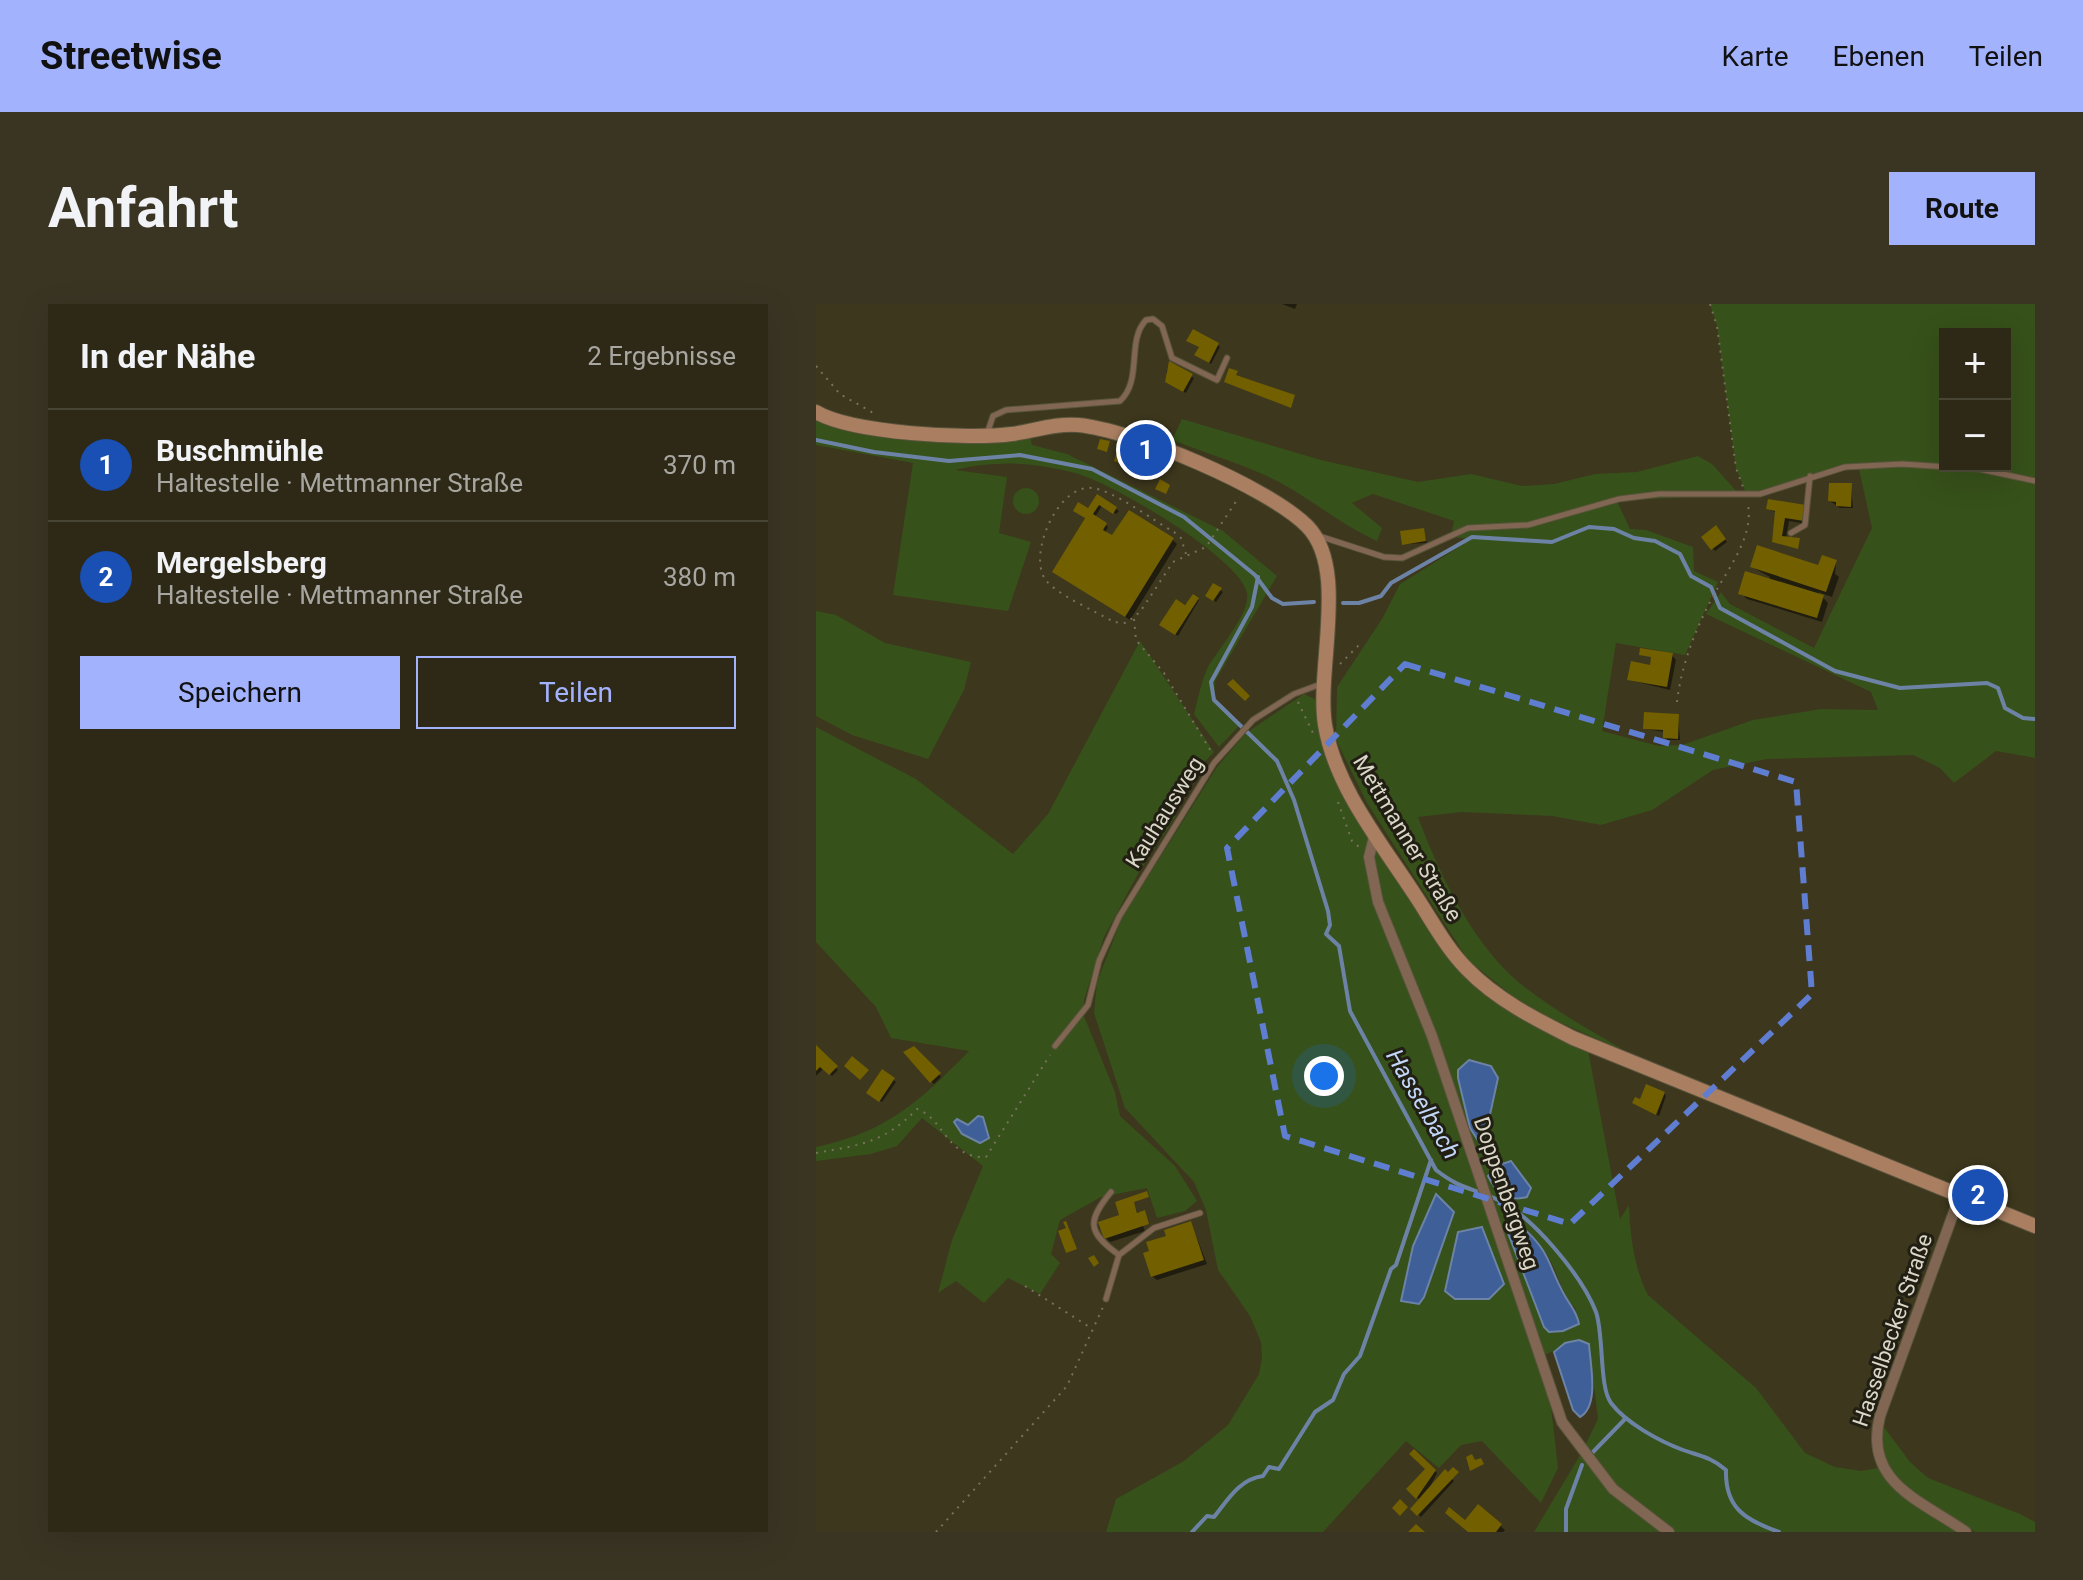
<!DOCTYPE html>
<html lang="de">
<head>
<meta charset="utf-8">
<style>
	:root { --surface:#2e2916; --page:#3a3523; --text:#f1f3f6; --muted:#a7a6a1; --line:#494535; --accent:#a3b2fd }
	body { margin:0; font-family:Roboto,sans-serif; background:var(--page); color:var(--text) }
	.controls { position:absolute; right:24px; top:24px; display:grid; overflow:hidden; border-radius:0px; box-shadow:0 8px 32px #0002 }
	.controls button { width:72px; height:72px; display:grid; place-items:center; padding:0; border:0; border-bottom:2px solid var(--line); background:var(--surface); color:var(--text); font:40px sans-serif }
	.you { position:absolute; left:508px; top:772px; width:28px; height:28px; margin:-20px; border:6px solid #fff; border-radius:50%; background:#1a73e8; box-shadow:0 0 0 12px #1a73e833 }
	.badge { display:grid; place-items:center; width:52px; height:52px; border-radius:50%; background:var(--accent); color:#fff; font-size:26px; font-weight:700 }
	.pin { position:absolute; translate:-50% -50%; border:4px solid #fff; box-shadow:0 2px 8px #0006 }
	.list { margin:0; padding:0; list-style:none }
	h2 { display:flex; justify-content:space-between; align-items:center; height:104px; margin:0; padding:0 32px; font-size:34px }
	h2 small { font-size:26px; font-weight:400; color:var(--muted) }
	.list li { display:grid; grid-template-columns:52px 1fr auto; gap:24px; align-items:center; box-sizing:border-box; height:112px; padding:0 32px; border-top:2px solid var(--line) }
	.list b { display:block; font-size:30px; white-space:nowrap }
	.list p { margin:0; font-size:26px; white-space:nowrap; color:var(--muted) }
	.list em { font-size:26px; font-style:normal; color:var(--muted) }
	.actions { display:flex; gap:16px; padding:24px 32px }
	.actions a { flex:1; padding:18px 0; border:2px solid var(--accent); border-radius:0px; text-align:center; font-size:28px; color:var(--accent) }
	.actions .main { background:var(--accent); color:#111 }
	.map { position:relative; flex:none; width:1219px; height:1228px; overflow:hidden; border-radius:0px }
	header { display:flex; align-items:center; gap:48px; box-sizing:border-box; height:112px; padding:0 40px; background:var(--accent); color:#111 }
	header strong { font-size:38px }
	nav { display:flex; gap:44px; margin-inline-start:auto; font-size:28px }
	.intro { display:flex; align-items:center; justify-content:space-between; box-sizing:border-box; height:192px; padding:0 48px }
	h1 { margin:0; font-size:56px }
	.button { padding:20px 36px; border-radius:0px; background:var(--accent); color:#111; font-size:28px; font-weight:700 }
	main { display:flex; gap:48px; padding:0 48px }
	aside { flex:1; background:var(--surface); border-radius:0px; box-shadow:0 8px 32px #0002 }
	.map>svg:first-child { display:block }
	.green { fill:#37511a; fill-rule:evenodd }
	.water { fill:#3e5f98; stroke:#6d83a6; stroke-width:2 }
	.shadow { fill:#0007 }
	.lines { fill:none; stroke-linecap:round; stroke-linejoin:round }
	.stream { stroke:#6d83a6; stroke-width:4 }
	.building { fill:#715f00 }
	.lane-casing { stroke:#59543c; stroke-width:7 }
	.street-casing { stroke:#59543c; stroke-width:12 }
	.secondary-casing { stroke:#59543c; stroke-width:16 }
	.path { stroke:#77725c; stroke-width:2; stroke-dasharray:2 6; stroke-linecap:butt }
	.lane { stroke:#816653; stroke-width:5 }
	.street { stroke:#816653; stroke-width:10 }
	.secondary { stroke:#aa7f61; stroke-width:14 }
	.marked { fill:none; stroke:#5f7ed2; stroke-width:6; stroke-dasharray:16 10; stroke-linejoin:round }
	.labels { text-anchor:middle; stroke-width:6; stroke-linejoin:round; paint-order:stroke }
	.street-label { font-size:22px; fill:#dad7c8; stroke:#211e13 }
	.water-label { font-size:24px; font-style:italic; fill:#c2d6f8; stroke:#211e13 }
</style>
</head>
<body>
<header>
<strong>Streetwise</strong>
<nav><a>Karte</a><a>Ebenen</a><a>Teilen</a></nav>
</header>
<div class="intro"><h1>Anfahrt</h1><a class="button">Route</a></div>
<main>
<aside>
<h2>In der Nähe<small>2 Ergebnisse</small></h2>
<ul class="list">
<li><span class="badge" style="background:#1a4fb4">1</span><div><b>Buschmühle</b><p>Haltestelle · Mettmanner Straße</p></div><em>370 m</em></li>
<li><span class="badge" style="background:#1a4fb4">2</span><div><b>Mergelsberg</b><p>Haltestelle · Mettmanner Straße</p></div><em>380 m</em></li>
</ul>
<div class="actions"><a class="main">Speichern</a><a>Teilen</a></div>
</aside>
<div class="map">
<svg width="1219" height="1228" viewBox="0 0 1219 1228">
	<rect width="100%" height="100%" fill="#3d371d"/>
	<path class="green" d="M894,0H1219V454L1180,447L1138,479L1124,464L1097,451L951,455L897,466L836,506L785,521L736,512L645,508L602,513C623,569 654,635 700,676C733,704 773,725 809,747L729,712L694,690L652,656L551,499L520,436L521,383L566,315L584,280L656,235L635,233L638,217L557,190L536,199L566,224L561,237C523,220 492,192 455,174C423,159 389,149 356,136L366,115L505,156L602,178L655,170L706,182L738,180L779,170L821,168L882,152L896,160L923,190L801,197L814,225L830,226L877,243L878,267L902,278L869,351L800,339L786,427L843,442L866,441L937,416L1005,405L1062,406L1055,388L890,310L905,288L914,300L998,344L1056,224L1043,165L1079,163C1023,149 984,182 931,192L920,164L901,22ZM1129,30H1189V162H1129Z
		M0,113L11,118L214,131L216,141L251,150L407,227L461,272L399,377L398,399L423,422L403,443L378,410C382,395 385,378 392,363C402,345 435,309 431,289C424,254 295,178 259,169C219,158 180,156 139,166L191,173L183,229L215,238L192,307L77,291L97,159L0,141Z
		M197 197a13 13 0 1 1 26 0a13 13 0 1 1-26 0Z
		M0,307L20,311L69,339L155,358L148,386L112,455L36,431L0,412Z
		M324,337L398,448L351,498L360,512L323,568L288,633L268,696V712L299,788L304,812L359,862L381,897L369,907L341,914L331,884L285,893L244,916L235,950L244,959L224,990L192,974L168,999L140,977L122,989L136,936L167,862L106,814L81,842L55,850L0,857V843C71,828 104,797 153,747L75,734L60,703L0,638V423L100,475L197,550L232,510Z
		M488,390L499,395L510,447L634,655C672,698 720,723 772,746L804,915L813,901C814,931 818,964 832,991L940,1084L989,1149L1019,1163L1045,1167L1062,1164L1084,1190L1144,1228H718L766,1148L782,1115L773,1040L763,1036L719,1055L734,1094L742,1164L725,1199L666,1137L645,1141L623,1164L590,1137L507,1228H290L300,1195L368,1157L412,1121L443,1070L446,1054L445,1038L434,1012L402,966L390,906L378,878L309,804L278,709L281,678L306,614L401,463L430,429ZM632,903L638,908L602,1000ZM693,923H706C718,934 728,944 735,958C744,975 746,991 760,1005L747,1027L728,1023L692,930Z
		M1065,1119L1094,1158L1112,1174L1204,1210L1219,1218V1228H1159L1096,1187L1074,1165L1065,1146Z"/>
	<path class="water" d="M653,756L675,762L682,774L668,838L665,841L654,824L642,774V766Z
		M162,812L167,813L173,834L164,839L146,830L138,818L141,815L152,821Z
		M695,857L715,884L711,893C694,898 680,889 672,872L683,861Z
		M620,890L638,908L608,993L603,1000L585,997L597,942Z
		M666,923L688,980L673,995H639L629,987L642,928Z
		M693,923H706C735,948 732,962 749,992C755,1003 760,1006 763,1020L747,1027L733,1028L728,1023L692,929Z
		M763,1036L773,1040C774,1059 784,1102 764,1113L757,1106L738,1048L749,1039Z"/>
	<path class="shadow" d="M466,0H481L479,5Z
		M402,41L404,43L395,60L383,53Z
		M354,60L378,74L370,89L353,80L355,70L350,68Z
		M1035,181L1037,204H1024L1014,197Z
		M281,193L303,207L300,210L286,202L279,213L292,223L289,229L297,234L357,236L361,240L314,316L238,267Z
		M989,203L993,207L991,220L973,217L970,234L959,238L961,209L952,205Z
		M607,226L611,239L588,240Z
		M902,226L911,238L899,247L887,233Z
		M1020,258L1019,270L1023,273L1016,293L1002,288L1012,299L1006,318L931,295L925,289L953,276L954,273L936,263L1010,265Z
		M404,286L407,288L400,298L394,294Z
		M377,292L383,296L362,332L348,323Z
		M856,351L860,356L854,386L814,376L835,365L837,353Z
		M862,412L864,436H851L849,428L829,425Z
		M98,744L125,773L118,780L97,758Z
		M1,745L22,766L16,772L8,764L0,772Z
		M77,775L80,778L66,798L55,791Z
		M848,789L850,792L843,812L824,802Z
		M316,895L329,927L294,938L290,934Z
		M375,919L391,960L341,976L336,972L337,948Z
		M598,1148L621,1169L612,1187L629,1168L638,1177L605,1213L597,1205L604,1196L592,1185L611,1165Z
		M662,1203L689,1226L687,1228H654L649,1219Z"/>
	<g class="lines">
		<path class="stream" d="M0,136L58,148L133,157L204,151L276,165L368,213L439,271L456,294L467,300L498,298
			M442,273L436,303L395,378L398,396L461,457L478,496L512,607L514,621L510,630L523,642L534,707L620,866C646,886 654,883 680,895C716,911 766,972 780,1008C788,1031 783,1083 795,1099C810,1119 843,1137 867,1146C884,1152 895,1153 910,1166C909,1204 929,1216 963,1228
			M527,299H543L565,292L575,279L656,233L736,238L773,223L798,225L818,234L839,237L864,250L875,272L895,283L904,304L1019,367L1084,384L1171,379L1182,384L1189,404L1207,414L1219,415
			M777,1148L810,1114
			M376,1228L391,1212L398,1213C411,1197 423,1175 447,1172L453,1163L463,1165L499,1108L517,1096L528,1070L544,1052L575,965L580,961L615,856
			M750,1228V1205L766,1161"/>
	</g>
	<path class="building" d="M377,25L403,39L393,59L378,51L383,43L370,37Z
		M353,57L377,70L367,88L349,78Z
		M413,64L422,67L420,71L479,91L475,104L408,78Z
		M284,135L294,137L291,148L281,145Z
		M303,141L326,149L320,165L298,157Z
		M344,175L354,181L350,190L339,185Z
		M1013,179H1036L1035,203L1020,202V198L1012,197Z
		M281,190L301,203L297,210L283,201L277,210L291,219L287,226L296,231L313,206L358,234L309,313L236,268L269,214L257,207L262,198L272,204Z
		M952,195L990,201L988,217L969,214L966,232L984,234L982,245L956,238L959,207L950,205Z
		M900,221L910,235L895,246L885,233Z
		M608,224L610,237L586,241L584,227Z
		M941,241L1002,261L1006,251L1021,256L1010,288L934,263Z
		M929,267L1008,291L1001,314L922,290Z
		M397,279L406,284L397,297L389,292Z
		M377,290L383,294L359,331L343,321L360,295L369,301Z
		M824,344L857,349L851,383L811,376L815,357L834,361L835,353L823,351Z
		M417,375L434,392L429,397L411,380Z
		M828,408L863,410L862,435L847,434V426L827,425Z
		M0,741L22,762L13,771L4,763L0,767Z
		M98,742L125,769L114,779L87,748Z
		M36,752L53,766L44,776L28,762Z
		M66,765L79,774L63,798L50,789Z
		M830,780L849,788L840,811L816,799L819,793L824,795Z
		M331,887L333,893L318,898L321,909L329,906L333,920L288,935L282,918L303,911L299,898Z
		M250,917L261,945L250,949L242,927L250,924L247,918Z
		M375,917L388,956L335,973L327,949L333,947L330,938L350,932L348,926Z
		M278,951L283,959L278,963L272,954Z
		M598,1145L620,1166L600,1195L590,1185L609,1165L593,1150Z
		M656,1150L659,1156L665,1154L668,1160L654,1167L650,1153Z
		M637,1163L643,1168L601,1212L594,1205L629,1165L632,1168Z
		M584,1195L592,1203L584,1212L576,1204Z
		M662,1200L686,1220L680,1228H652L629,1209L633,1203L649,1216Z
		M600,1220L609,1228H592Z"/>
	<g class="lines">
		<g class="lane-casing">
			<path id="lane" d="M171,130L177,112L190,106L304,97C327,76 310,37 330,16L337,15L346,22L356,54L401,76L411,54
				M975,229L989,221L994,172
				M500,231L568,253L586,254L652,224L712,221L803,195L843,190H944L1029,163L1086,160L1163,165L1219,177
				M239,742L272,701L283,657L303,613L398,459L437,416L478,390L505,380
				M295,888C271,917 271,928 303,951
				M290,995L303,951L338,924L384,909"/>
		</g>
		<g class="street-casing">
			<path id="street" d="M559,529L553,553L562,598L616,732L746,1118L797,1185L853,1228
				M1144,891L1064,1112C1047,1179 1105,1196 1150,1228"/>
		</g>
		<g class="secondary-casing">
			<path id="secondary" d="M0,108C35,129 154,136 196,130C218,127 240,119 262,121C317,126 452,183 491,222C533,264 500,365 509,421C519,483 566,540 599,591C615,615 630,644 651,665C680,695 719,715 757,734L1219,922"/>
		</g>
		<path class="path" d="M894,0L901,22L920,164L927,183
			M0,62L24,90L59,110
			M370,250L365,234L358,228C338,217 297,186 276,184C242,180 212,250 229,275C239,290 281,308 298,318L310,319L324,308L357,258L390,243L423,193
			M318,315L320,336L348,369L396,449
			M524,360L543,341
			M482,398L497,429
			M861,398C865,363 878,329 894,298C909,268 938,235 932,201
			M522,498L536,537L543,543
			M0,849C44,841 68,839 101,805C128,814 131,855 170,853L234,751
			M209,982L275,1024
			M120,1228L251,1082L287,1003"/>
		<use href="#lane" class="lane"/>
		<use href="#street" class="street"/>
		<use href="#secondary" class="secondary"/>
	</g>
	<path class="marked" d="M589,360L980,478L996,690L754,920L469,832L411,544Z"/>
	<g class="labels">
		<g class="street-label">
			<text transform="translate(348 508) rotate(-58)" y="8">Kauhausweg</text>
			<text transform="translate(592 534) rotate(59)" y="8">Mettmanner Straße</text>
			<text transform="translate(691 889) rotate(71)" y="8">Doppenbergweg</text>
			<text transform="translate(1076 1026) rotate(-71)" y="8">Hasselbecker Straße</text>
		</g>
		<g class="water-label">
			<text transform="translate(607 800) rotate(60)" y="8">Hasselbach</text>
		</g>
	</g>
</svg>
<div class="controls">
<button>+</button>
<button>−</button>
</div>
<div class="you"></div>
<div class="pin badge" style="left:330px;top:146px;background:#1a4fb4">1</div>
<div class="pin badge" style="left:1162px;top:891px;background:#1a4fb4">2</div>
</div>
</main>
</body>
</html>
